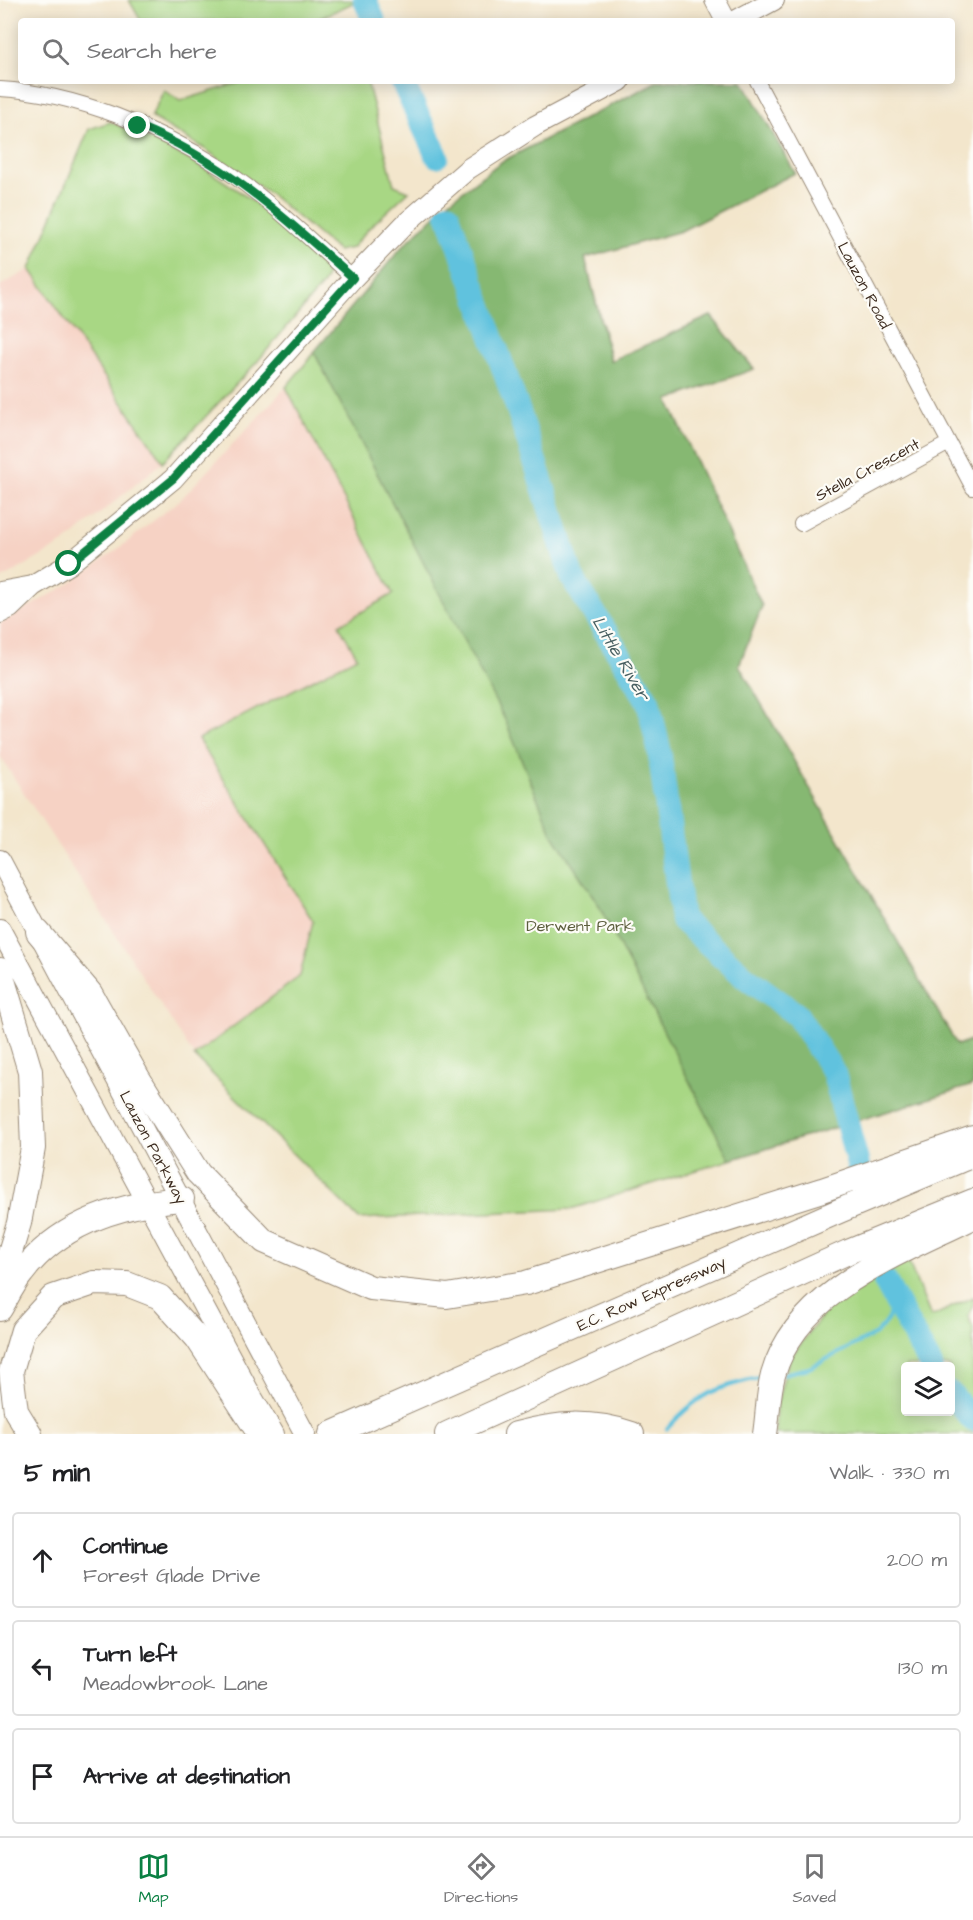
<!DOCTYPE html>
<html lang="en">
<head>
<meta charset="utf-8">
<style>
	:root { --surface:#fff; --page:#f6f6f6; --text:#202124; --muted:#757577; --line:#e0e0e0; --accent:#0b8043 }
	body { margin:0; font-family:"Architects Daughter",sans-serif; background:var(--page); color:var(--text) }
	.controls { position:absolute; right:18px; bottom:18px; display:grid; overflow:hidden; border-radius:6px; box-shadow:0 3px 15px #0003 }
	.controls button { width:54px; height:54px; display:grid; place-items:center; padding:0; border:0; border-bottom:2px solid var(--line); background:var(--surface); color:var(--text); font:30px sans-serif }
	.stop { position:absolute; width:18px; height:18px; margin:-14px; border:4px solid #0b8043; border-radius:50%; background:#fff }
	.stop.end { background:#0b8043; border-color:#fff; box-shadow:0 2px 6px #0008 }
	.list { margin:0; padding:0; list-style:none }
	h2 { display:flex; justify-content:space-between; align-items:center; height:78px; margin:0; padding:0 24px; font-size:26px }
	h2 small { font-size:20px; font-weight:400; color:var(--muted) }
	.list li { display:grid; grid-template-columns:39px 1fr auto; gap:18px; align-items:center; box-sizing:border-box; height:96px; margin:0 12px 12px; padding:0 12px; border:2px solid var(--line); border-radius:6px }
	.list b { display:block; font-size:22px; white-space:nowrap }
	.list p { margin:0; font-size:20px; white-space:nowrap; color:var(--muted) }
	.list em { font-size:20px; font-style:normal; color:var(--muted) }
	.icon { flex:none; width:33px; height:33px; fill:none; stroke:currentColor; stroke-width:2; stroke-linecap:round; stroke-linejoin:round }
	.map { position:relative; flex:none; width:973px; height:1434px; overflow:hidden }
	.search { position:absolute; background:var(--surface); box-shadow:0 3px 15px #0003; left:18px; right:18px; top:18px; height:66px; display:flex; align-items:center; gap:15px; box-sizing:border-box; padding:0 21px; border-radius:6px; color:var(--muted); font-size:22px }
	.sheet { height:402px; background:var(--surface) }
	nav { display:flex; justify-content:space-around; align-items:center; box-sizing:border-box; height:84px; border-top:2px solid var(--line); background:var(--surface); font-size:16px; color:var(--muted) }
	nav a { display:grid; justify-items:center; gap:3px }
	nav .on { color:var(--accent) }
	.map>svg:first-child { display:block }
	.built { fill:#f6d2c4 }
	.green { fill:#a8d784; stroke:#728051; stroke-width:1.5; fill-rule:evenodd }
	.forest { fill:#86b872; stroke:#607148; stroke-width:1.5 }
	.lines { fill:none; stroke-linecap:round; stroke-linejoin:round }
	.stream { stroke:#60c2de; stroke-width:4 }
	.river { stroke:#60c2de; stroke-width:24 }
	.street-casing { stroke:#978875; stroke-width:16 }
	.secondary-casing { stroke:#978875; stroke-width:22 }
	.highway-casing { stroke:#978875; stroke-width:26 }
	.street { stroke:#fff; stroke-width:14 }
	.secondary { stroke:#fff; stroke-width:20 }
	.highway { stroke:#fff; stroke-width:24 }
	.route { stroke:#0b8043; stroke-width:8 }
	.labels { text-anchor:middle; stroke-width:4.5; stroke-linejoin:round; paint-order:stroke }
	.street-label { font-size:16px; fill:#3b2a1e; stroke:#fdfcf7 }
	.park-label { font-size:16px; fill:#5c5e3d; stroke:#fdfcf7 }
	.water-label { font-size:18px; font-style:italic; fill:#485f61; stroke:#fdfcf7 }
</style>
</head>
<body>
<div class="map">
<svg width="973" height="1434" viewBox="0 0 973 1434">
	<rect width="100%" height="100%" fill="#fdfcf7"/>
	<filter id="ink" filterUnits="userSpaceOnUse"><feTurbulence type="fractalNoise" baseFrequency=".0167" numOctaves="2"/><feDisplacementMap in="SourceGraphic" scale="12" xChannelSelector="R" yChannelSelector="G"/><feConvolveMatrix kernelMatrix="1 2 1 2 8 2 1 2 1" color-interpolation-filters="sRGB"/></filter>
	<filter id="wash" filterUnits="userSpaceOnUse"><feTurbulence type="fractalNoise" baseFrequency=".008" numOctaves="4" result="noise"/><feDisplacementMap in="SourceGraphic" scale="24" xChannelSelector="R" yChannelSelector="G"/><feGaussianBlur stdDeviation="1.35" result="paint"/><feColorMatrix in="noise" values="0 0 0 0 0 0 0 0 0 0 0 0 0 0 0 0 0 1.4 0 .05"/><feComposite in="paint" operator="in"/></filter>
	<g filter="url(#wash)">
		<rect width="100%" height="100%" fill="#f3e6cc"/>
		<path class="built" d="M30,269L163,462L64,543L0,580V286Z
			M286,387L393,595L440,681L199,739L313,921L300,976L194,1056L0,756V623L66,586L122,546L183,497Z"/>
		<path class="green" d="M129,0H359L314,21H141Z
			M245,81H367L394,185L409,191L369,228L352,248L338,251L270,194L203,148L151,117L164,90L180,101Z
			M658,81H743L795,173L681,231L585,258L611,361L711,316L754,369L668,400L762,606L739,665L957,1045L973,1039V1085L571,1209L359,1219L194,1056L300,976L313,921L198,739L357,657L339,625L393,594L286,387L402,247L451,200L501,162Z
			M110,122C160,142 208,168 251,200C276,219 299,243 323,264L327,276L323,284L257,362L163,462L30,269L89,129Z
			M907,1258L931,1317L973,1297V1305L968,1317L973,1328V1434H775L776,1407L789,1359L828,1308ZM906,1366H950V1412H906Z"/>
		<path class="forest" d="M658,81H743L795,173L681,231L585,258L610,361L711,316L754,369L668,400L762,606L739,665L957,1045L973,1040V1085L730,1160L598,904L552,833L505,720L314,352L402,247L451,200L501,162Z"/>
		<g class="lines">
			<path class="stream" d="M783,1374L809,1368L876,1334L888,1319L894,1297
				M667,1429C699,1393 716,1387 763,1377"/>
			<path class="river" d="M365,0L374,21
				M402,81L437,156
				M448,214L519,412L572,577L648,701L659,749L682,920L744,976L797,1015L834,1073L858,1165
				M885,1281L931,1366
				M950,1393L973,1420"/>
		</g>
	</g>
	<g filter="url(#ink)">
		<g class="lines">
			<g class="street-casing">
				<path id="street" d="M757,81L973,488
					M0,89C75,93 161,129 223,169C270,200 311,241 353,278
					M801,524L949,443"/>
			</g>
			<g class="secondary-casing">
				<path id="secondary" d="M715,0L726,21
					M735,21L774,0
					M0,592L33,586
					M0,613L10,608L33,586L69,564L173,479L353,278L405,224L468,169L535,126L620,81
					M0,860L305,1434
					M0,929L251,1395L274,1434"/>
			</g>
			<g class="highway-casing">
				<path id="highway" d="M38,932L90,993L138,1078L198,1173L264,1241L371,1288L447,1296L526,1283L822,1190L973,1138
					M0,970L30,1071L33,1148L19,1223L0,1285
					M0,1309C7,1297 13,1284 22,1273C60,1222 122,1204 182,1199
					M30,1434L16,1411L11,1371L23,1330L53,1297L94,1283L127,1284L160,1297L197,1338L257,1430L267,1434
					M331,1434L839,1211L973,1155
					M447,1434L848,1252L973,1201
					M516,1434C557,1423 591,1420 632,1434
					M765,1434C768,1415 768,1393 773,1375C797,1289 901,1253 973,1217"/>
			</g>
			<use href="#street" class="street"/>
			<use href="#secondary" class="secondary"/>
			<use href="#highway" class="highway"/>
		</g>
	</g>
	<g class="lines" filter="url(#ink)">
		<path class="route" d="M69,564L173,479L353,278C287,219 222,159 138,126"/>
	</g>
	<g class="labels">
		<g class="street-label">
			<text transform="translate(865 285) rotate(62)" y="6">Lauzon Road</text>
			<text transform="translate(867 469) rotate(-28)" y="6">Stella Crescent</text>
			<text transform="translate(154 1147) rotate(62)" y="6">Lauzon Parkway</text>
			<text transform="translate(651 1293) rotate(-24)" y="6">E.C. Row Expressway</text>
		</g>
		<g class="park-label">
			<text x="580" y="931">Derwent Park</text>
		</g>
		<g class="water-label">
			<text transform="translate(621 658) rotate(59)" y="6">Little River</text>
		</g>
	</g>
</svg>
<div class="controls">
<button><svg class="icon" aria-label="layers" viewBox="0 0 24 24"><path d="M12 4l9 5-9 5-9-5zM3 14l9 5 9-5"/></svg></button>
</div>
<div class="stop" style="left:69px;top:564px"></div>
<div class="stop end" style="left:138px;top:126px"></div>
<div class="search"><svg class="icon" aria-label="search" viewBox="0 0 24 24"><circle cx="10" cy="10" r="6"/><path d="M15 15l6 6"/></svg>Search here</div>
</div>
<section class="sheet">
<h2>5 min<small>Walk · 330 m</small></h2>
<ul class="list">
<li><svg class="icon" aria-label="ahead" viewBox="0 0 24 24"><path d="M12 20V5M6 11l6-6 6 6"/></svg><div><b>Continue</b><p>Forest Glade Drive</p></div><em>200 m</em></li>
<li><svg class="icon" aria-label="left" viewBox="0 0 24 24"><path d="M17 20v-9H6M10 6l-5 5 5 5"/></svg><div><b>Turn left</b><p>Meadowbrook Lane</p></div><em>130 m</em></li>
<li><svg class="icon" aria-label="arrive" viewBox="0 0 24 24"><path d="M6 21V4h12l-3 4 3 4H6"/></svg><div><b>Arrive at destination</b></div></li>
</ul>
</section>
<nav>
<a class="on"><svg class="icon" aria-label="map" viewBox="0 0 24 24"><path d="M3 6l6-2 6 2 6-2v14l-6 2-6-2-6 2zM9 4v14M15 6v14"/></svg>Map</a>
<a><svg class="icon" aria-label="directions" viewBox="0 0 24 24"><path d="M12 3l9 9-9 9-9-9zM9 14v-3h6M13 9l2 2-2 2"/></svg>Directions</a>
<a><svg class="icon" aria-label="saved" viewBox="0 0 24 24"><path d="M7 4h10v16l-5-4-5 4z"/></svg>Saved</a>
</nav>
</body>
</html>
